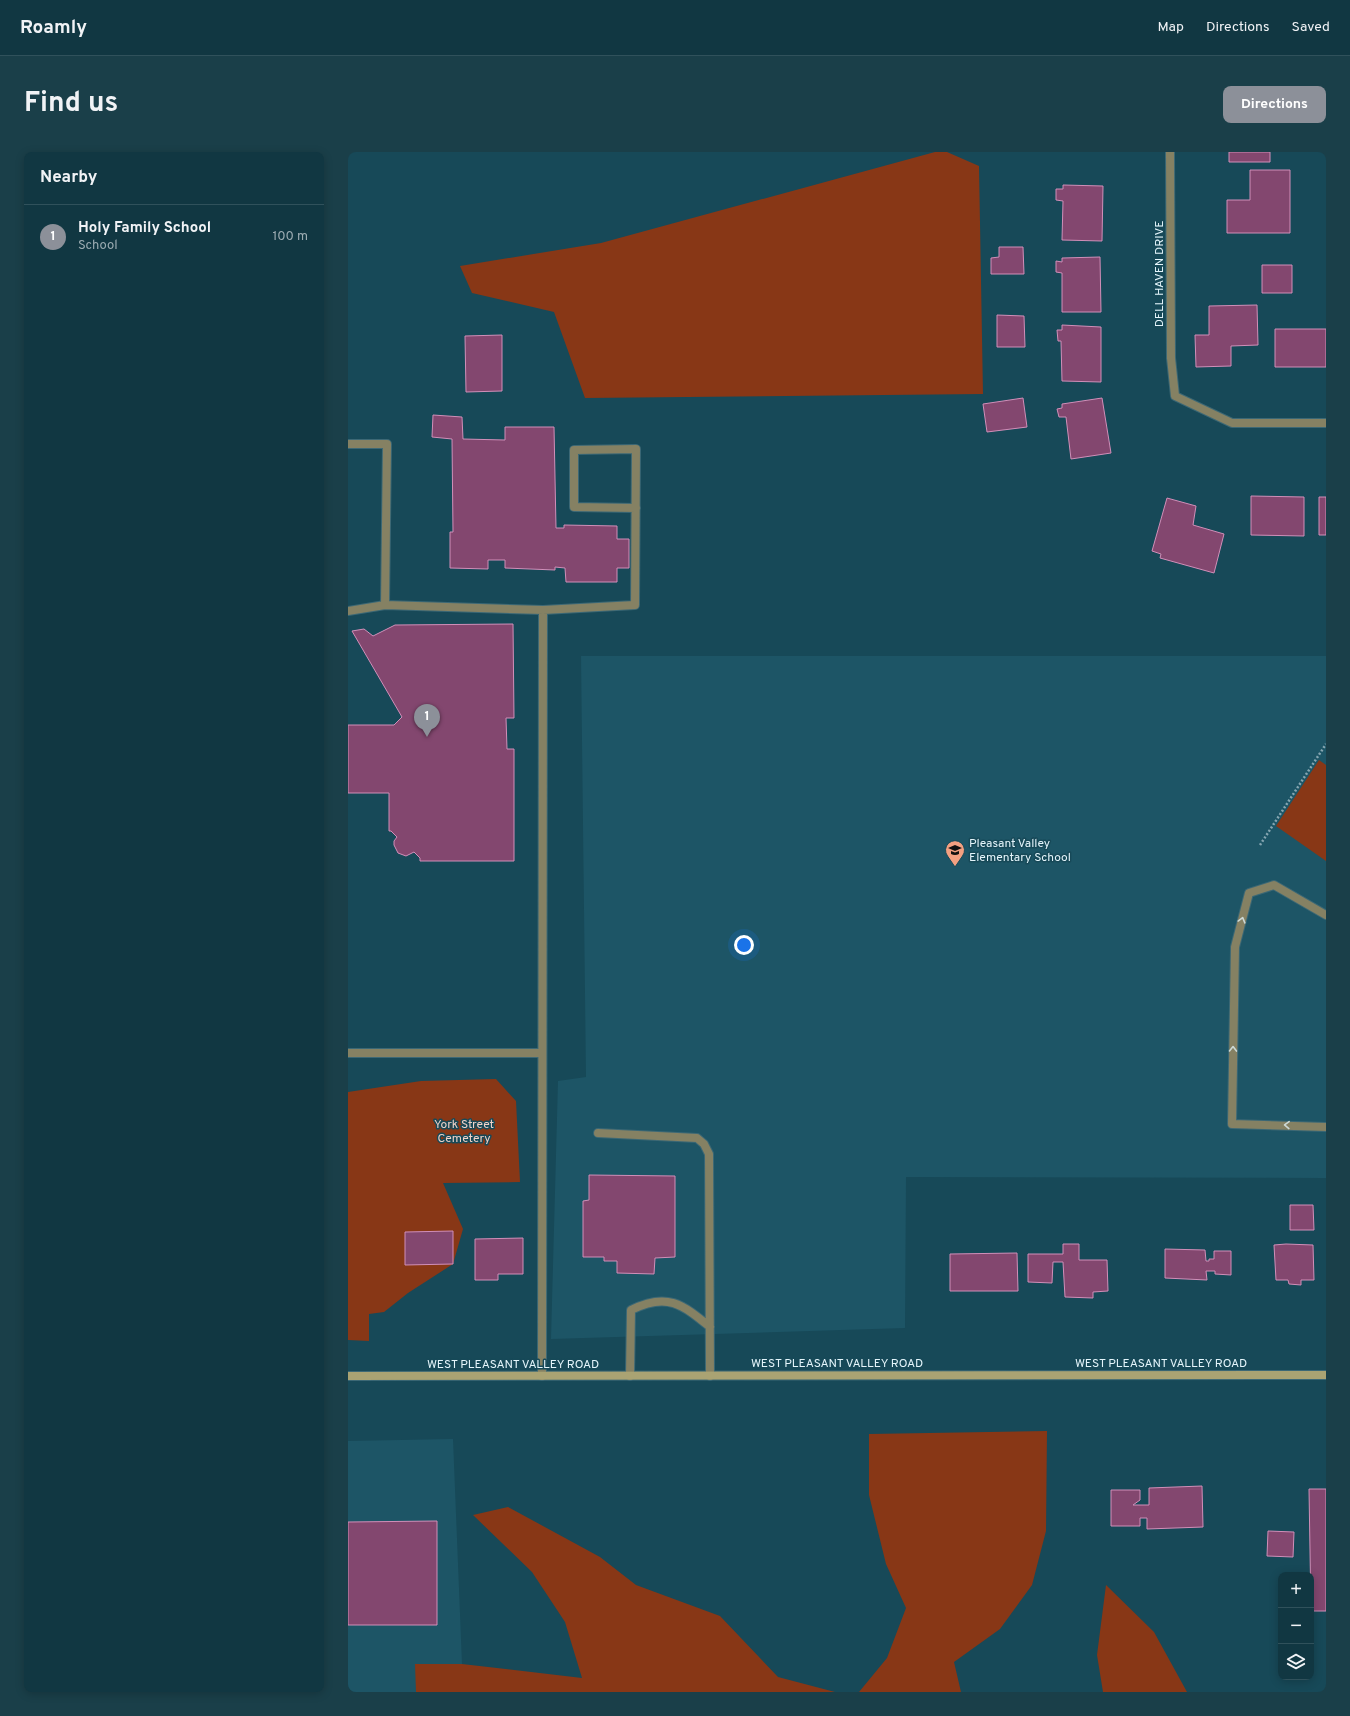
<!DOCTYPE html>
<html lang="en">
<head>
<meta charset="utf-8">
<style>
	:root { --surface:#113742; --page:#1a3f49; --text:#f1f3f6; --muted:#9cacb2; --line:#30515b; --accent:#8c9099 }
	body { margin:0; font-family:Overpass,sans-serif; background:var(--page); color:var(--text) }
	.controls { position:absolute; right:12px; bottom:12px; display:grid; overflow:hidden; border-radius:8px; box-shadow:0 2px 10px #0003 }
	.controls button { width:36px; height:36px; display:grid; place-items:center; padding:0; border:0; border-bottom:1px solid var(--line); background:var(--surface); color:var(--text); font:20px sans-serif }
	.you { position:absolute; left:396px; top:793px; width:14px; height:14px; margin:-10px; border:3px solid #fff; border-radius:50%; background:#1a73e8; box-shadow:0 0 0 6px #1a73e833 }
	.badge { display:grid; place-items:center; width:26px; height:26px; border-radius:50%; background:var(--accent); color:#fff; font-size:13px; font-weight:700 }
	.pin { position:absolute; translate:-50% -33px; filter:drop-shadow(0 1px 2px #0008) }
	.pin::after { content:''; position:absolute; top:21px; width:14px; height:12px; background:inherit; clip-path:polygon(0 0,100% 0,50% 100%) }
	.list { margin:0; padding:0; list-style:none }
	h2 { display:flex; justify-content:space-between; align-items:center; height:52px; margin:0; padding:0 16px; font-size:17px }
	h2 small { font-size:13px; font-weight:400; color:var(--muted) }
	.list li { display:grid; grid-template-columns:26px 1fr auto; gap:12px; align-items:center; box-sizing:border-box; height:64px; padding:0 16px; border-top:1px solid var(--line) }
	.list b { display:block; font-size:15px; white-space:nowrap }
	.list p { margin:0; font-size:13px; white-space:nowrap; color:var(--muted) }
	.list em { font-size:13px; font-style:normal; color:var(--muted) }
	.icon { flex:none; width:22px; height:22px; fill:none; stroke:currentColor; stroke-width:2; stroke-linecap:round; stroke-linejoin:round }
	.map { position:relative; flex:none; width:978px; height:1540px; overflow:hidden; border-radius:8px }
	header { display:flex; align-items:center; gap:24px; box-sizing:border-box; height:56px; padding:0 20px; background:var(--surface); border-bottom:1px solid var(--line) }
	header strong { font-size:19px }
	nav { display:flex; gap:22px; margin-inline-start:auto; font-size:14px }
	.intro { display:flex; align-items:center; justify-content:space-between; box-sizing:border-box; height:96px; padding:0 24px }
	h1 { margin:0; font-size:28px }
	.button { padding:10px 18px; border-radius:8px; background:var(--accent); color:#fff; font-size:14px; font-weight:700 }
	main { display:flex; gap:24px; padding:0 24px }
	aside { flex:1; background:var(--surface); border-radius:8px; box-shadow:0 2px 10px #0003 }
	.map>svg:first-child { display:block }
	.built { fill:#1d5566 }
	.green { fill:#883716 }
	.building { fill:#83476f; stroke:#d18fb9 }
	.lines { fill:none; stroke-linecap:round; stroke-linejoin:round }
	.lane-casing { stroke:#3c6875; stroke-width:10 }
	.street-casing { stroke:#3c6875; stroke-width:10 }
	.secondary-casing { stroke:#3c6875; stroke-width:10 }
	.path { stroke:#86a6b1; stroke-width:2.5; stroke-dasharray:2 2; stroke-linecap:butt }
	.lane { stroke:#858163; stroke-width:8 }
	.street { stroke:#858163; stroke-width:8 }
	.secondary { stroke:#aaa373; stroke-width:8 }
	.oneway { stroke:#ccd8d5 }
	.labels { text-anchor:middle; stroke-width:3; stroke-linejoin:round; paint-order:stroke }
	.street-label { font-size:12px; fill:#e4f5fb; stroke:#174958 }
	.poi-label { font-size:12px; fill:#e4f5fb; stroke:#174958; text-anchor:start }
	.park-label { font-size:12px; fill:#f2d2c7; stroke:#174958 }
</style>
</head>
<body>
<header>
<strong>Roamly</strong>
<nav><a>Map</a><a>Directions</a><a>Saved</a></nav>
</header>
<div class="intro"><h1>Find us</h1><a class="button">Directions</a></div>
<main>
<aside>
<h2>Nearby<small></small></h2>
<ul class="list">
<li><span class="badge">1</span><div><b>Holy Family School</b><p>School</p></div><em>100 m</em></li>
</ul>
</aside>
<div class="map">
<svg width="978" height="1540" viewBox="0 0 978 1540">
	<rect width="100%" height="100%" fill="#174958"/>
	<path class="built" d="M233,504H978V1026L558,1025L557,1176L203,1187L210,929L238,925Z
		M105,1287L114,1512H68V1540H0V1289Z"/>
	<path class="green" d="M587,0H599L631,14L635,242L237,246L206,160L124,141L112,114L253,91Z
		M971,608L978,613V709L928,674Z
		M148,927L168,949L172,1030L95,1031L115,1077L105,1112L60,1141L36,1160L21,1162V1189L0,1188V940L73,929Z
		M699,1279L698,1379L684,1433L652,1477L606,1510L613,1540H511L539,1506L558,1456L538,1412L521,1343V1282Z
		M160,1355L252,1405L288,1433L372,1464L430,1525L487,1540H68L67,1512H114L234,1526L217,1470L184,1420L125,1363Z
		M758,1433L806,1480L839,1540H755L749,1503Z"/>
	<path class="building" d="M881,0H922V10H881Z
		M902,18H942V81H879V48H902Z
		M715,33L755,34L754,89L714,88L715,49L708,48V37H715Z
		M651,95H675L676,122H643V106L651,105Z
		M752,105L753,160H714V121L708,120V109L714,110V106Z
		M914,113H944V141H914Z
		M909,153L910,193L883,194V214L848,215L847,183H861V154Z
		M649,163L676,164L677,195H649Z
		M714,173L753,175V230L714,229L713,189H710L709,178H714Z
		M927,177H978V215H927Z
		M154,183V239L118,240L117,184Z
		M675,246L679,275L639,280L635,252Z
		M754,246L763,301L723,307L718,265H711L709,257L714,256V252Z
		M85,263L114,265L115,287L157,288V275H206L208,376H216V373L269,374V387H281V416H269V430H218L217,416L207,415V418L157,416V408H140V417L102,416V380H105L104,287L84,285Z
		M903,344L956,345V384L903,383Z
		M971,345H978V383H971Z
		M819,346L848,354L845,373L876,382L866,421L812,406L813,402L804,399Z
		M165,472L166,566H158L159,597H166V709H72V706L66,700L58,704L50,701L46,693V689L49,685L43,679H41V641H0V573H46L54,565L4,479L16,477L25,484L47,473Z
		M241,1023L327,1024V1105L307,1106L306,1122L269,1121V1109H256V1105H235V1049L241,1048Z
		M942,1053H965L966,1078H942Z
		M105,1079V1112L57,1113V1080Z
		M175,1086V1122H150V1128H127V1087Z
		M715,1092H731V1108H759L760,1139L745,1140V1146L717,1145L715,1110H705L704,1131L680,1130V1102H715Z
		M938,1092L965,1093L966,1128H953V1133L941,1132L940,1128H928L926,1093Z
		M817,1097L857,1098L858,1109H861V1107H866V1099H883V1123L867,1122V1119H858L859,1128L817,1126Z
		M669,1101L670,1139H602V1102Z
		M854,1334L855,1375L799,1377V1366H792V1374H763V1338H792V1348L785,1353H801V1336Z
		M961,1337H978V1459H963Z
		M89,1369V1473H0V1370Z
		M920,1379L946,1380L945,1405L919,1404Z"/>
	<g class="lines">
		<g class="lane-casing">
			<path id="lane" d="M0,292H39L37,453L195,458L287,453L288,297L226,298V355L288,356
				M0,459L37,453
				M978,763L926,733L901,741L887,795L884,972L978,975
				M0,901H194
				M250,981L349,986L356,992L361,1002L362,1224
				M194,1224L195,458
				M282,1224L283,1158C319,1140 334,1152 362,1175"/>
		</g>
		<g class="street-casing">
			<path id="street" d="M822,0L823,206L827,244L884,271H978"/>
		</g>
		<g class="secondary-casing">
			<path id="secondary" d="M0,1224L978,1223"/>
		</g>
		<path class="path" d="M912,693L978,592"/>
		<use href="#lane" class="lane"/>
		<use href="#street" class="street"/>
		<use href="#secondary" class="secondary"/>
	</g>
	<defs><path id="oneway-chevron" d="M-2-3.5L2.5 0L-2 3.5" fill="none" stroke-width="1.6" stroke-linecap="round" stroke-linejoin="round"/></defs>
	<g class="oneway">
		<use href="#oneway-chevron" transform="translate(894 768) rotate(-75)"/>
		<use href="#oneway-chevron" transform="translate(885 897) rotate(-89)"/>
		<use href="#oneway-chevron" transform="translate(939 973) rotate(-178)"/>
	</g>
	<defs>
		<g id="school-pin" transform="scale(1)"><path d="M0 17L-7.5 6A9.5 9.5 0 1 1 7.5 6Z" fill="#f3a081" stroke="#174958"/><path d="M0-5L7-2L0 1L-7-2ZM-4 1L0 2.5L4 1V4Q0 6-4 4Z" fill="#111"/></g>
	</defs>
	<g fill-rule="evenodd">
		<use href="#school-pin" x="607" y="698"/>
	</g>
	<g class="labels">
		<g class="street-label">
			<text transform="translate(811 122) rotate(-90)" y="4">DELL HAVEN DRIVE</text>
			<text x="489" y="1215">WEST PLEASANT VALLEY ROAD</text>
			<text x="813" y="1215">WEST PLEASANT VALLEY ROAD</text>
			<text x="165" y="1216">WEST PLEASANT VALLEY ROAD</text>
		</g>
		<g class="poi-label">
			<text x="621" y="695">Pleasant Valley<tspan x="621" dy="14">Elementary School</tspan></text>
		</g>
		<g class="park-label">
			<text x="116" y="976">York Street<tspan x="116" dy="14">Cemetery</tspan></text>
		</g>
	</g>
</svg>
<div class="controls">
<button>+</button>
<button>−</button>
<button><svg class="icon" aria-label="layers" viewBox="0 0 24 24"><path d="M12 4l9 5-9 5-9-5zM3 14l9 5 9-5"/></svg></button>
</div>
<div class="you"></div>
<div class="pin badge" style="left:79px;top:585px">1</div>
</div>
</main>
</body>
</html>
